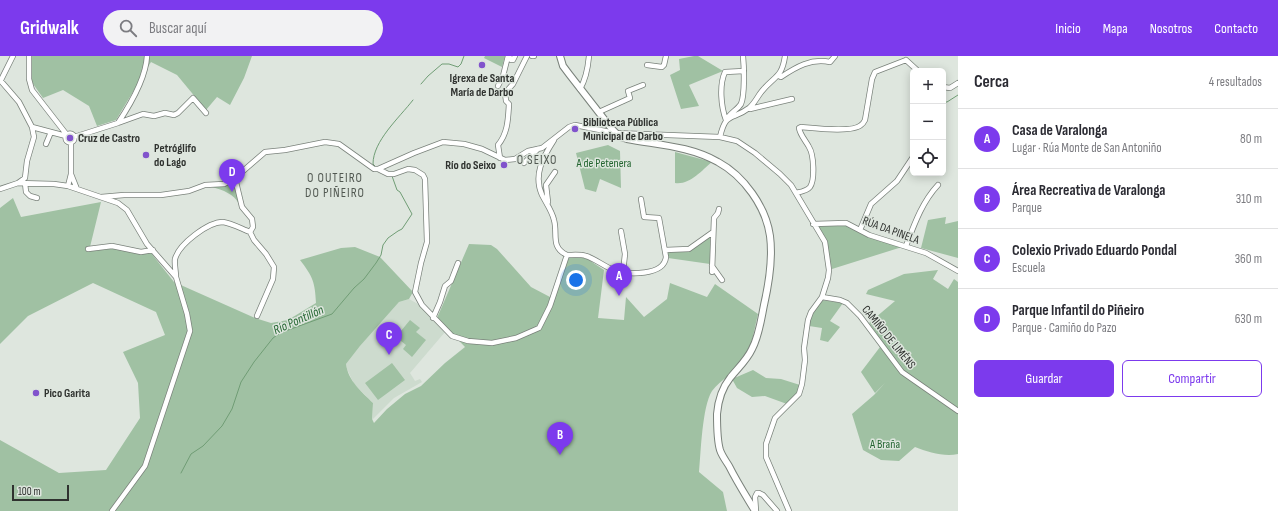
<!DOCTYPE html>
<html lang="es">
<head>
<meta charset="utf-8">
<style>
	:root { --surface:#fff; --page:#f2f2f3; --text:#2b2b33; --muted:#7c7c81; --line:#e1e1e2; --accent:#7c3aed }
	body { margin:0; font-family:"Sofia Sans Condensed",sans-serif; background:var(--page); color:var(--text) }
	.controls { position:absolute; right:12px; top:12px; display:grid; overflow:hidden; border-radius:6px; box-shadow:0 2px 10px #0003 }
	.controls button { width:36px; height:36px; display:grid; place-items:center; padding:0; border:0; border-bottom:1px solid var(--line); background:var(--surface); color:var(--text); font:20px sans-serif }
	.scale { position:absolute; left:12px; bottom:10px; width:57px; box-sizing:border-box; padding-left:4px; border:2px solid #2f322f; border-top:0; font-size:11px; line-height:14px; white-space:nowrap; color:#2f322f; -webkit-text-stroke:3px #dee6de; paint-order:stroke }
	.you { position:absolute; left:576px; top:224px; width:14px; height:14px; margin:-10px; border:3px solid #fff; border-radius:50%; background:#1a73e8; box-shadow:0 0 0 6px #1a73e833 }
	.badge { display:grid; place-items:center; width:26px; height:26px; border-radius:50%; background:var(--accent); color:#fff; font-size:13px; font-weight:700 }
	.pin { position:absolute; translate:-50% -33px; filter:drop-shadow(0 1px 2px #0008) }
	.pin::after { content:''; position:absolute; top:21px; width:14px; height:12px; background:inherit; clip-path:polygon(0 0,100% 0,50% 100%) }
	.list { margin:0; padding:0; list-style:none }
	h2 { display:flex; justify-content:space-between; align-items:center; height:52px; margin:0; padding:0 16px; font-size:17px }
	h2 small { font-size:13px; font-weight:400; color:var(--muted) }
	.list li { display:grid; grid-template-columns:26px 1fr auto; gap:12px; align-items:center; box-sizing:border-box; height:60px; padding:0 16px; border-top:1px solid var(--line) }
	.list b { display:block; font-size:15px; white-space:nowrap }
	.list p { margin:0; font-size:13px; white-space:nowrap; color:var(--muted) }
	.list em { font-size:13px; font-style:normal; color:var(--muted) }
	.actions { display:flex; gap:8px; padding:12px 16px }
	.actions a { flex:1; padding:9px 0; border:1px solid var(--accent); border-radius:6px; text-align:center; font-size:14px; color:var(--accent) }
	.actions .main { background:var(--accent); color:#fff }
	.icon { flex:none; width:22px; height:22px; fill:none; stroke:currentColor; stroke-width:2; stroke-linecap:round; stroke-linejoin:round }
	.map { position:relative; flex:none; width:958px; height:455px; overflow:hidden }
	header { display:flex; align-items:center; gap:24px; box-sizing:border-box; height:56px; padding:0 20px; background:var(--accent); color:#fff }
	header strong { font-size:19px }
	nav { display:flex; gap:22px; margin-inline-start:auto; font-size:14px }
	.search { width:280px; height:36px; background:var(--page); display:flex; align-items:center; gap:10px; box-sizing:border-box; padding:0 14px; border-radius:22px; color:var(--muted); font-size:15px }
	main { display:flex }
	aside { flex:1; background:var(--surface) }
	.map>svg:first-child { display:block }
	.built { fill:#cddbce }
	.green { fill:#a0c1a3 }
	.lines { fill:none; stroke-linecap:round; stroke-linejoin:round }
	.stream { stroke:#709d75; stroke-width:1 }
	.minor-casing { stroke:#7a827b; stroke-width:6 }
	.major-casing { stroke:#7a827b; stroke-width:8 }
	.minor { stroke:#fff; stroke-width:4.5 }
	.major { stroke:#fff; stroke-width:6 }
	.poi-dot { fill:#8153cc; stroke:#dee6de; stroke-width:1.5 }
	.labels { text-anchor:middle; stroke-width:3; stroke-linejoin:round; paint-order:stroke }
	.poi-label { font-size:12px; font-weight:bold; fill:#2f322f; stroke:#dee6de; text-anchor:start }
	.park-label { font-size:12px; fill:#22642f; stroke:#dee6de }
	.street-label { font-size:12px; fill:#2f322f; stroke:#dee6de }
	.neighbourhood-label { font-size:13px; letter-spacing:1px; fill:#515851; stroke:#dee6de }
	.water-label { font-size:13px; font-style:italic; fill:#236530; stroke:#dee6de }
</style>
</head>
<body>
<header>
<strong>Gridwalk</strong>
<div class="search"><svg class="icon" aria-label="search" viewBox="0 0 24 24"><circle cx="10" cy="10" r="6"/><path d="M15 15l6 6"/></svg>Buscar aquí</div>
<nav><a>Inicio</a><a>Mapa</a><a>Nosotros</a><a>Contacto</a></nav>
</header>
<main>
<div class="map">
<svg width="958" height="455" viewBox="0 0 958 455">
	<rect width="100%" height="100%" fill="#dee6de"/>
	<path class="built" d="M409,243L418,248L445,276L410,317L415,325L420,323L422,326L394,342L372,364L373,347L354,328L347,313L346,308L360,290L399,246Z"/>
	<path class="green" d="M31,0H252L244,22L230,49L217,41L206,54L177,19L151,6L116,64L97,70L89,50L63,34L43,42L31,25Z
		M485,0H505L502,11L484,2Z
		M694,0H698L723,15L689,29L699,50L681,53L670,19L680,14L679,3Z
		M608,89L620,95L621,132L600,123L596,136L585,133L576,97Z
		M675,96L712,106C701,115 690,129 675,127Z
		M232,125L234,126L239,148C234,138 223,134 212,131L223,130Z
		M13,142L21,161L101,146L89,195L111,191L151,197L174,226L255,262L271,267L288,264L316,247C315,226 313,221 300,204L341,192L355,191L380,201L413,236L409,243L399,246L360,290L346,308C348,325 362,336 373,347L372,363L374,367L387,353L405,338L421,330L445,307L465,291L437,262L469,188L491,189L497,193L531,231L550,241L569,202H586L604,214L598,262L624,264L626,241L644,261L667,243L670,227L707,241L715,228L758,258C754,274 752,292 743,305C738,315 720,324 712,335C702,351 701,396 699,416L723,436L727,455H0V384L59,417L106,414L140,362L138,327L123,296L165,279L156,256L93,227L28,260L0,288V152Z
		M946,161L945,168L958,165V202L921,192L928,164Z
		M828,169L849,170L902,191L832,213L826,185L816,170Z
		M710,181V208L668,202V194H689Z
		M938,214L933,223L948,233L954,223L958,226V398C944,401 928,396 915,391L899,405L881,404L863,394L852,358L874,339L885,327L875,337L861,316L880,291L897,313V307L869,267L895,245L866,238L868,234L904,218Z
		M821,244L843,247L830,265L840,271L828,286L820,284L822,272L809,270L812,257Z
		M410,264L420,272L416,276L426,284L412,301L403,293L406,289L396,281Z
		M392,307L405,324L378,344L365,327Z
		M753,314L766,322L781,323L800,329L796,339L787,348L765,340L752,341L737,332L732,323Z"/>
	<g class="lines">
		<path class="stream" d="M421,28L428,20L442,8H449L458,11L461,8L464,0
			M943,46H947L958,39
			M375,110L373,108C373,85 399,62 413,44
			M181,417L191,398L203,390L222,370L232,353L241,326L254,306L273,282L280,277L332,258L354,232L364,223L376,207L381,199L383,189L388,182L398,175L402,173L412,158L400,136L397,134L392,120H390"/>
		<g class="minor-casing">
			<path id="minor" d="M29,0V23L32,34L67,79
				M509,0L511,4H513L515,0
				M532,0H534
				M906,4L918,15
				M647,9L662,11L664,9L666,0
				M779,20L781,21C796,11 811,2 830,6L835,0
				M0,24L19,46L32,71L34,81L27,105L25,122L18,127
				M1,24L13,0
				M498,30L503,20L508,0
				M943,31L950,32L958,27
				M580,33C586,23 588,11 589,0
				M750,53L792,43
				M599,56L630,42L628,35L643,29
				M726,64C730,57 737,54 741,48C745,39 744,10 743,0
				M726,64C721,51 719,29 725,16L744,15
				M118,67L143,58L154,60L165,57L174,59L178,57L193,42L206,57
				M32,71L66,80
				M65.5 82a4.5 4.5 0 1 1 9 0a4.5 4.5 0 1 1-9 0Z
				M74,81L118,67C130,49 146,22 147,0
				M720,81C726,55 732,65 749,52C755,47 757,41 762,35C774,20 782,22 785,0
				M554,84C543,101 533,119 542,139C546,147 552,155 554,164C558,178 550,191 567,199
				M46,88L51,76
				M500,102L498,89C508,77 508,63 509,48L506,45L505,37L513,28L527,0
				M524,107L538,93
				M378,113L414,97L443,86L464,88L482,93L505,104L515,103L528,95L542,92L569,71L575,69L615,77L720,81L737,85L755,97L780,118L791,129L825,186L829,214L828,222L822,241L811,256L808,264L804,292L805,304L802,328L799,338L775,362L766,388V401L789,455
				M71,118L77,133
				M25,127L26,136L30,140L37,142
				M68,130L71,118V86
				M0,133L18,127L54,128L68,130L118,147L127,154L147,188L176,221L187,258L190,275L145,410L112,455
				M796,137C800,136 807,135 810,131C815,124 814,99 809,91C806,85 800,79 799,72L801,71C813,72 853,77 861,69C863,68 864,66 865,64L872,23L875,16L906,4
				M101,141L124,139H161L189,135L205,129L224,128L235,122L265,96L285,94L325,86L339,88L374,113H378L388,118H394L408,113L415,114L423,119L425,123L427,186L421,207L415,236L422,249L452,280L468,285L492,287L516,282L539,272L550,250L567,199
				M548,146L546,129L555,116
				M813,168L846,167L869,179L926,197L958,215
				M860,174L871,148L897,125L913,101
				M621,175L625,198L623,216
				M250,176L254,184L266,198L274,211L273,223L257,260
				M906,190C914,169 922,146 938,129
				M88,193L112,190L141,196L153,194
				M665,194L689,193L713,176
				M567,199C573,199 580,198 586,200C594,202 605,211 614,214C628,219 664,220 666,201L659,162L644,161L641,143
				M712,210L722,224
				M712,216L714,162L718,157L719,153
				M176,221C176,216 174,206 175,203C179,188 208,166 223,166C231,167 242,173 250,176L253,171L252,163L242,151L235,122
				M822,241L840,244L847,247L860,260L902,316L958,355
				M433,262L440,246L445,230L451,225L458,207
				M756,455L755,441L757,437H759L763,439L777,455"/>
		</g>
		<g class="major-casing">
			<path id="major" d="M560,0L563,10L569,18L611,72L620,81L627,83C658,89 690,90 718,106C744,120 766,151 770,180C773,203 769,227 764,249C761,264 759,280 752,293C747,304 738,312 730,322C722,332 718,346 717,358C717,370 717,384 720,394C722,400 726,405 729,410C737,426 746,440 755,455"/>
		</g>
		<use href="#minor" class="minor"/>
		<use href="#major" class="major"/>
	</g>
	<g class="poi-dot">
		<circle cx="482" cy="9" r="4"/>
		<circle cx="575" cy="73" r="4"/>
		<circle cx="70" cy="82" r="4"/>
		<circle cx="146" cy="99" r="4"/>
		<circle cx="504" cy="109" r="4"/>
		<circle cx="36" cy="337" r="4"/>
	</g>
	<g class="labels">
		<g class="poi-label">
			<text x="482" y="26" text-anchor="middle">Igrexa de Santa<tspan x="482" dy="14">María de Darbo</tspan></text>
			<text x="583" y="70">Biblioteca Pública<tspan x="583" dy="14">Municipal de Darbo</tspan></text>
			<text x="78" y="86">Cruz de Castro</text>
			<text x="154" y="96">Petróglifo<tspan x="154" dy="14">do Lago</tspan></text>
			<text x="496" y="113" text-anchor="end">Río do Seixo</text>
			<text x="44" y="341">Pico Garita</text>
		</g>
		<g class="park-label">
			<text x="604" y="111">A de Petenera</text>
			<text x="885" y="392">A Braña</text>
		</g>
		<g class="street-label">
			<text transform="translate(891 174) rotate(20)" y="4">RÚA DA PINELA</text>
			<text transform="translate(889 281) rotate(51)" y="4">CAMIÑO DE LIMÉNS</text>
		</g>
		<g class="neighbourhood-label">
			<text x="537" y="108">O SEIXO</text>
			<text x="335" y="126">O OUTEIRO<tspan x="335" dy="15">DO PIÑEIRO</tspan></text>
		</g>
		<g class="water-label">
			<text transform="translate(298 263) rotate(-24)" y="5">Río Pontillón</text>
		</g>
	</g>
</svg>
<div class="controls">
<button>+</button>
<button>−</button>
<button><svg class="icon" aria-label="locate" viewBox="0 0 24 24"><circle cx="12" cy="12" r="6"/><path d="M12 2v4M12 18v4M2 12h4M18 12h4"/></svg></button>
</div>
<div class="scale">100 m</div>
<div class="you"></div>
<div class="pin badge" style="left:619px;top:240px">A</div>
<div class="pin badge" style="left:560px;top:399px">B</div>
<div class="pin badge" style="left:389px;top:299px">C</div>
<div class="pin badge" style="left:232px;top:136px">D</div>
</div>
<aside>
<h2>Cerca<small>4 resultados</small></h2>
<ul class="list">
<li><span class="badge">A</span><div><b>Casa de Varalonga</b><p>Lugar · Rúa Monte de San Antoniño</p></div><em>80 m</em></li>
<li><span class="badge">B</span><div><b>Área Recreativa de Varalonga</b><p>Parque</p></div><em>310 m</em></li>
<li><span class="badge">C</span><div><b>Colexio Privado Eduardo Pondal</b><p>Escuela</p></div><em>360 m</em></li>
<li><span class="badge">D</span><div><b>Parque Infantil do Piñeiro</b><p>Parque · Camiño do Pazo</p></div><em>630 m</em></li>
</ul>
<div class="actions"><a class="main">Guardar</a><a>Compartir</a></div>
</aside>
</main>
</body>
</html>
